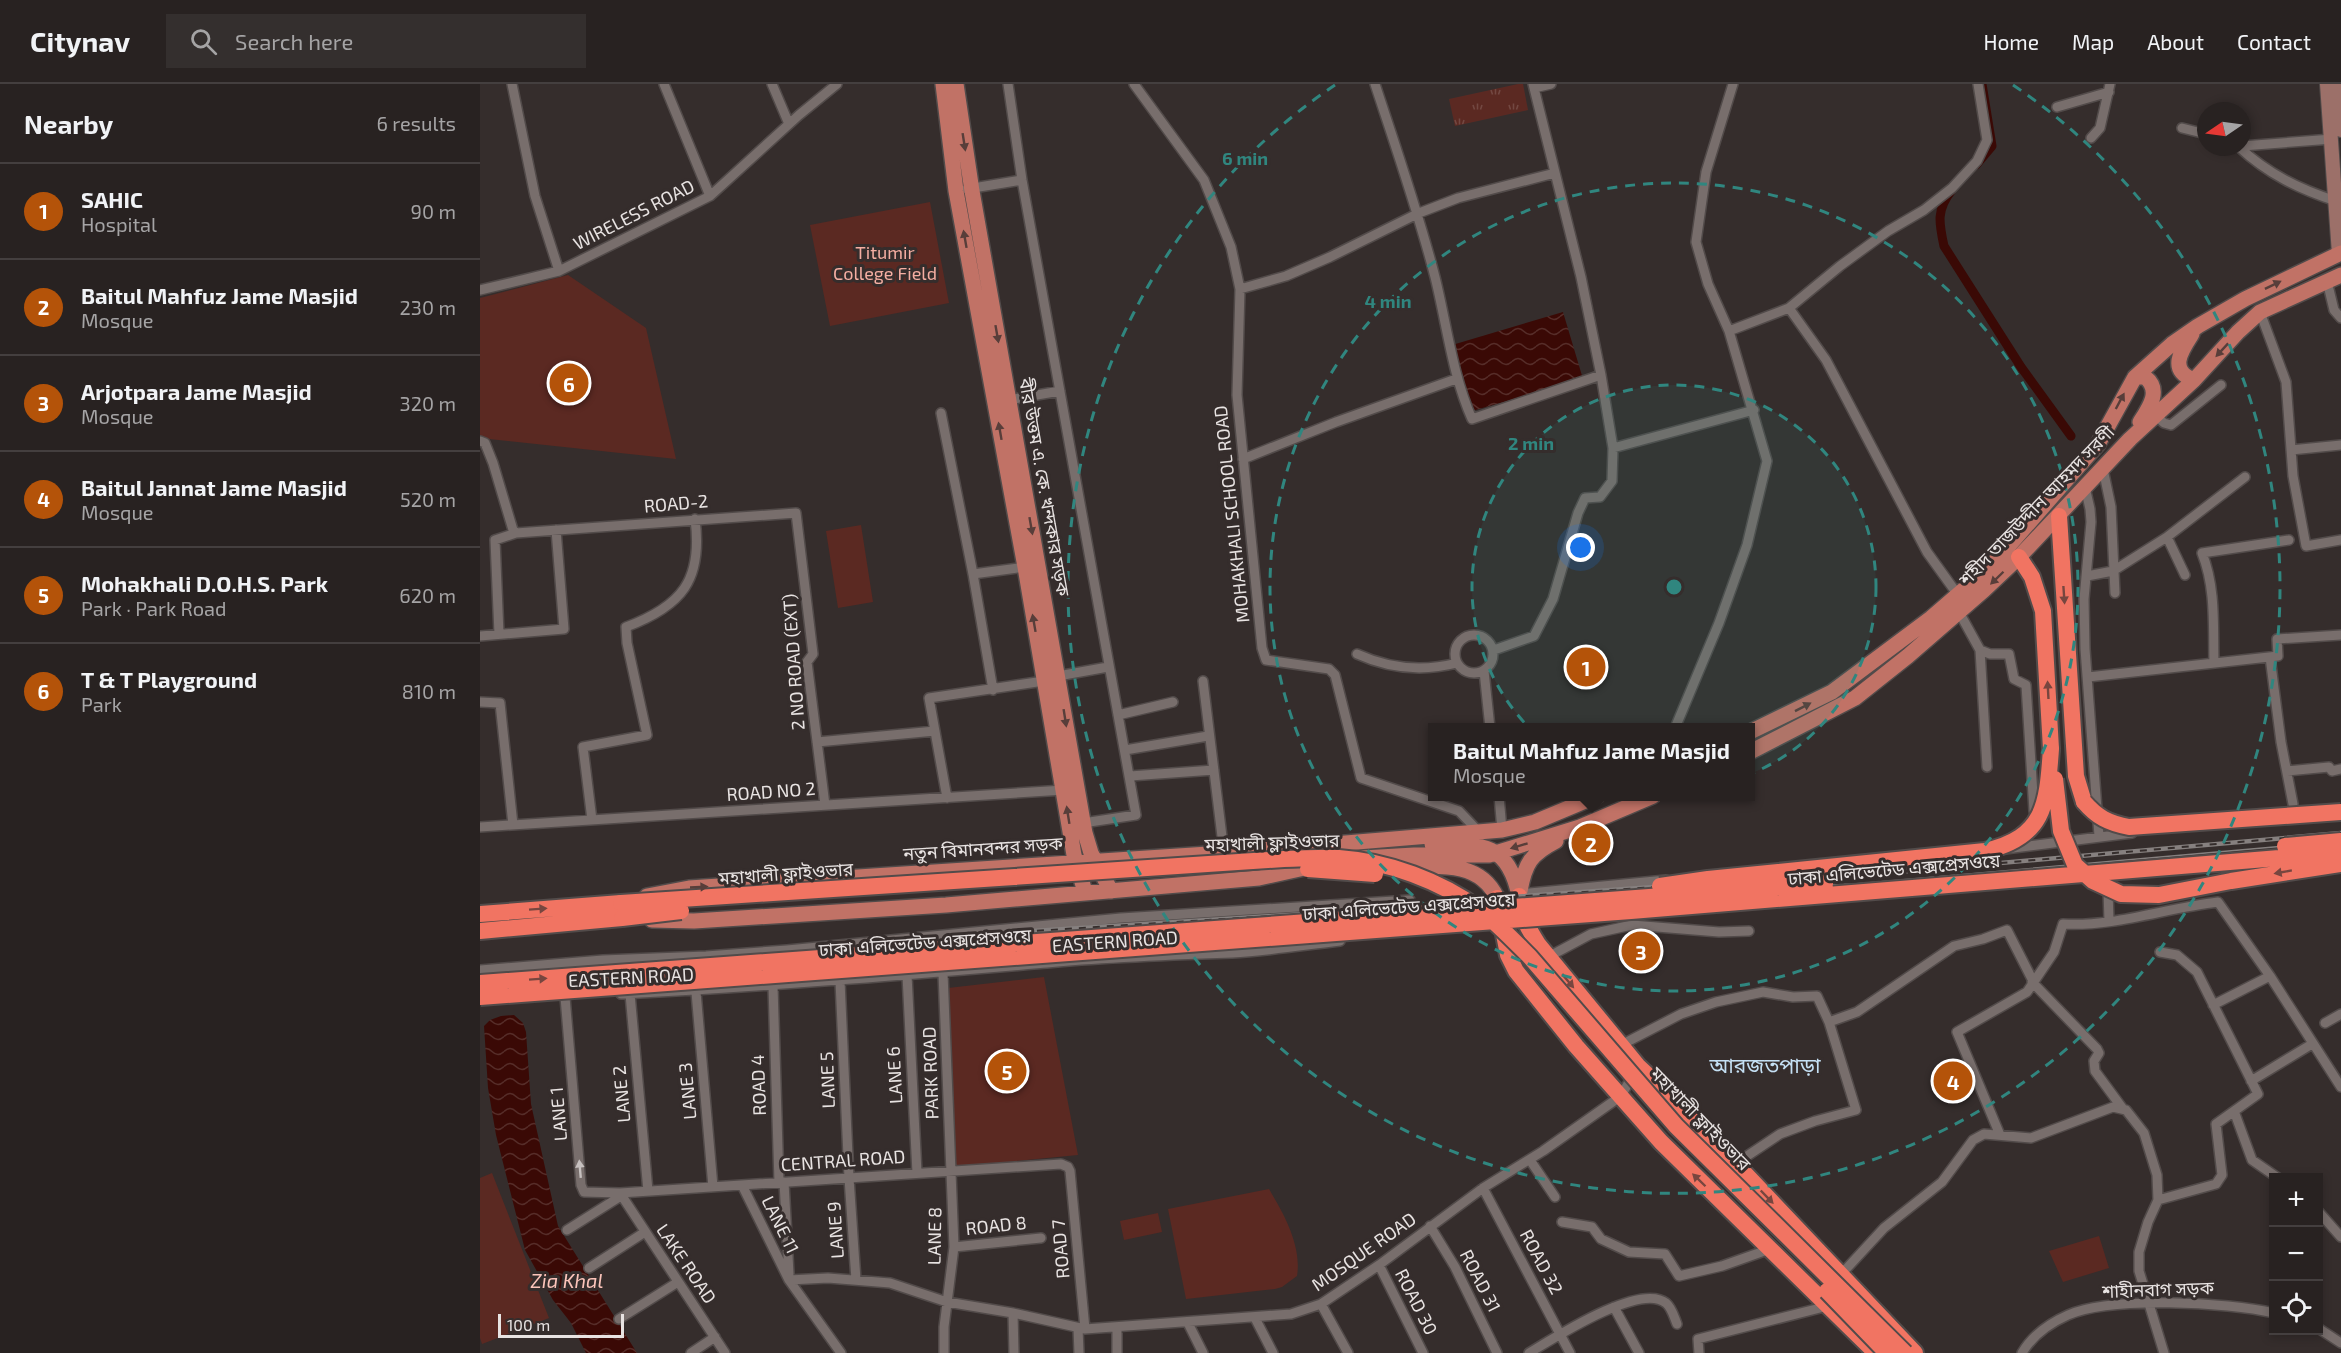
<!DOCTYPE html>
<html lang="en">
<head>
<meta charset="utf-8">
<style>
	:root { --surface:#282221; --page:#342f2e; --text:#f1f3f6; --muted:#a5a4a5; --line:#443f3f; --accent:#b45309 }
	body { margin:0; font-family:"Exo 2","Noto Sans Bengali",sans-serif; background:var(--page); color:var(--text) }
	.controls { position:absolute; right:18px; bottom:18px; display:grid; overflow:hidden; border-radius:0px; box-shadow:0 3px 9px #0003 }
	.controls button { width:54px; height:54px; display:grid; place-items:center; padding:0; border:0; border-bottom:2px solid var(--line); background:var(--surface); color:var(--text); font:30px sans-serif }
	.compass { position:absolute; left:1717px; top:18px; width:54px; height:54px; border-radius:50%; background:var(--surface); box-shadow:0 3px 9px #0003; rotate:257deg }
	.scale { position:absolute; left:18px; bottom:15px; width:126px; box-sizing:border-box; padding-left:6px; border:3px solid #e8e3e2; border-top:0; font-size:16px; line-height:21px; white-space:nowrap; color:#e8e3e2; -webkit-text-stroke:4px #352d2c; paint-order:stroke }
	.you { position:absolute; left:1101px; top:464px; width:21px; height:21px; margin:-15px; border:4px solid #fff; border-radius:50%; background:#1a73e8; box-shadow:0 0 0 9px #1a73e833 }
	.badge { display:grid; place-items:center; width:39px; height:39px; border-radius:50%; background:var(--accent); color:#fff; font-size:20px; font-weight:700 }
	.pin { position:absolute; translate:-50% -50%; border:3px solid #fff; box-shadow:0 2px 6px #0006 }
	.popup { position:absolute; left:948px; top:639px; width:327px; height:78px; box-sizing:border-box; display:grid; place-content:center; border-radius:0px; background:var(--surface); filter:drop-shadow(0 2px 4px #0005); font-size:20px; white-space:nowrap; color:var(--muted) }
	.popup b { font-size:22px; color:var(--text) }
	.popup::after { content:''; position:absolute; left:50%; top:100%; margin-left:-12px; border:12px solid transparent; border-top-color:var(--surface) }
	.list { margin:0; padding:0; list-style:none }
	h2 { display:flex; justify-content:space-between; align-items:center; height:78px; margin:0; padding:0 24px; font-size:26px }
	h2 small { font-size:20px; font-weight:400; color:var(--muted) }
	.list li { display:grid; grid-template-columns:39px 1fr auto; gap:18px; align-items:center; box-sizing:border-box; height:96px; padding:0 24px; border-top:2px solid var(--line) }
	.list b { display:block; font-size:22px; white-space:nowrap }
	.list p { margin:0; font-size:20px; white-space:nowrap; color:var(--muted) }
	.list em { font-size:20px; font-style:normal; color:var(--muted) }
	.icon { flex:none; width:33px; height:33px; fill:none; stroke:currentColor; stroke-width:2; stroke-linecap:round; stroke-linejoin:round }
	.map { position:relative; flex:none; width:1861px; height:1269px; overflow:hidden }
	header { display:flex; align-items:center; gap:36px; box-sizing:border-box; height:84px; padding:0 30px; background:var(--surface); border-bottom:2px solid var(--line) }
	header strong { font-size:28px }
	nav { display:flex; gap:33px; margin-inline-start:auto; font-size:21px }
	.search { width:420px; height:54px; background:var(--page); display:flex; align-items:center; gap:15px; box-sizing:border-box; padding:0 21px; border-radius:0px; color:var(--muted); font-size:22px }
	main { display:flex }
	aside { flex:1; background:var(--surface) }
	.map>svg:first-child { display:block }
	.grass { fill:url(#grass-tufts) }
	.green { fill:#5b2922 }
	.water { fill:url(#water-waves) }
	.lines { fill:none; stroke-linecap:round; stroke-linejoin:round }
	.canal { stroke:#3a0905; stroke-width:9 }
	.street-casing { stroke:#524b4a; stroke-width:12 }
	.secondary-casing { stroke:#524b4a; stroke-width:16 }
	.primary-casing { stroke:#524b4a; stroke-width:18 }
	.highway-casing { stroke:#524b4a; stroke-width:20 }
	.street { stroke:#786e6c; stroke-width:9 }
	.secondary { stroke:#9c7069; stroke-width:14 }
	.primary { stroke:#c17266; stroke-width:15 }
	.highway { stroke:#f17462; stroke-width:16 }
	.tram { stroke:#86807f; stroke-width:1.5 }
	.rail-casing { stroke:#86807f; stroke-width:4.5 }
	.rail { stroke:#352d2c; stroke-width:2; stroke-dasharray:7; stroke-linecap:butt }
	.highway-bridge-casing { stroke:#524b4a; stroke-width:20; stroke-linecap:butt }
	.highway-bridge { stroke:#f17462; stroke-width:16 }
	.oneway { fill:#583e3a }
	.oneway2 { fill:#77463f }
	.oneway3 { fill:#c6c0bf }
	.ring { fill:none; stroke:#30867f; stroke-width:3; stroke-dasharray:10 8 }
	.labels { text-anchor:middle; stroke-width:6; stroke-linejoin:round; paint-order:stroke }
	.street-label { font-size:18px; fill:#e8e3e2; stroke:#352d2c }
	.park-label { font-size:18px; fill:#f5aea2; stroke:#352d2c }
	.water-label { font-size:20px; font-style:italic; fill:#fbc4ba; stroke:#352d2c }
	.quarter-label { font-size:21px; fill:#c5e0f4; stroke:#352d2c }
	.centre { fill:#30867f; stroke:#352d2c; stroke-width:3 }
	.ring-label { font-size:18px; text-anchor:middle; font-weight:bold; fill:#30867f; stroke:#352d2c; stroke-width:6; stroke-linejoin:round; paint-order:stroke }
</style>
</head>
<body>
<header>
<strong>Citynav</strong>
<div class="search"><svg class="icon" aria-label="search" viewBox="0 0 24 24"><circle cx="10" cy="10" r="6"/><path d="M15 15l6 6"/></svg>Search here</div>
<nav><a>Home</a><a>Map</a><a>About</a><a>Contact</a></nav>
</header>
<main>
<aside>
<h2>Nearby<small>6 results</small></h2>
<ul class="list">
<li><span class="badge">1</span><div><b>SAHIC</b><p>Hospital</p></div><em>90 m</em></li>
<li><span class="badge">2</span><div><b>Baitul Mahfuz Jame Masjid</b><p>Mosque</p></div><em>230 m</em></li>
<li><span class="badge">3</span><div><b>Arjotpara Jame Masjid</b><p>Mosque</p></div><em>320 m</em></li>
<li><span class="badge">4</span><div><b>Baitul Jannat Jame Masjid</b><p>Mosque</p></div><em>520 m</em></li>
<li><span class="badge">5</span><div><b>Mohakhali D.O.H.S. Park</b><p>Park · Park Road</p></div><em>620 m</em></li>
<li><span class="badge">6</span><div><b>T &amp; T Playground</b><p>Park</p></div><em>810 m</em></li>
</ul>
</aside>
<div class="map">
<svg width="1861" height="1269" viewBox="0 0 1861 1269">
	<defs>
		<pattern id="grass-tufts" width="24" height="20" patternUnits="userSpaceOnUse" patternTransform="scale(1.5)"><rect width="24" height="20" fill="#5b2922"/><path d="M3 7l-1-3M5 7V3M7 7l1-3M15 17l-1-3M17 17v-4M19 17l1-3" fill="none" stroke="#734842"/></pattern>
		<pattern id="water-waves" width="16" height="10" patternUnits="userSpaceOnUse" patternTransform="scale(1.5)"><rect width="16" height="10" fill="#3a0905"/><path d="M0 5q4-4 8 0t8 0" fill="none" stroke="#562d29"/></pattern>
	</defs>
	<rect width="100%" height="100%" fill="#352d2c"/>
	<path class="grass" d="M1038,0H1043L1048,26L975,42L969,15Z"/>
	<path class="green" d="M450,118L469,219L350,242L330,141Z
		M88,191L166,244L196,375L0,354V214Z
		M381,441L393,518L358,524L346,447Z
		M564,893L598,1071L476,1083L468,904Z
		M12,1089L69,1234L2,1260L0,1254V1094Z
		M789,1105C804,1130 822,1162 817,1192L802,1203L795,1205L706,1215L688,1125Z
		M678,1129L682,1148L644,1156L640,1137Z
		M1619,1152L1629,1184L1583,1198L1569,1167Z"/>
	<path class="water" d="M1083,228L1103,295L992,327L972,261Z
		M34,931L43,939L46,948L51,1020L78,1142L157,1269H106L91,1239L73,1216L45,1166L16,1051L8,1004L4,942L10,936L21,932Z"/>
	<g class="lines">
		<path class="canal" d="M1496,81L1512,62L1502,0
			M1472,106C1456,126 1459,139 1464,162L1541,283L1591,352"/>
		<g class="street-casing">
			<path id="street" d="M32,0L55,112L79,187
				M184,0L230,112
				M292,0L309,40
				M528,0L542,96L656,731L603,739
				M654,0L724,96L751,163L760,205L757,311L782,564L786,576L849,585L855,591L881,694L979,727L998,747
				M895,0C916,64 938,127 955,193C967,241 972,290 992,335L1121,291
				M1054,4L1071,0
				M1577,23L1629,8
				M1702,44L1726,50
				M1611,54L1620,44L1630,0
				M1762,62L1852,55
				M1759,63C1788,90 1819,105 1856,117
				M487,105L542,96
				M1847,197L1854,226L1861,234
				M760,205L806,192L850,173L939,129L978,114L1075,89
				M0,206L79,187L230,112L319,31L357,0
				M1309,224L1346,276L1447,468L1478,511
				M1780,228L1806,298L1813,392L1826,462L1861,456
				M1249,247L1309,224L1360,182L1408,147L1444,126L1472,104L1497,77L1507,56L1498,0
				M528,316L580,307
				M461,329L493,490L513,606
				M1675,331L1684,339L1691,341L1741,301
				M0,357L5,359L13,379L33,446L36,449L316,429L333,570L327,578L345,721
				M1133,364L1274,326
				M1811,366L1861,361
				M763,375L856,338L976,295
				M1623,385L1631,423L1635,509
				M1605,403L1610,425L1611,438L1604,515L1605,565L1619,752
				M1687,453L1705,491
				M493,490L545,483
				M1607,492L1633,487L1687,453L1765,393
				M1479,528L1500,566L1510,570H1529L1534,595L1546,601L1554,727
				M19,550L15,456L36,449
				M975 570a19 19 0 1 1 38 0a19 19 0 1 1-38 0Z
				M0,552L84,545L76,446
				M1014,566L1054,552L1073,515L1098,429L1105,414L1120,413L1132,397L1133,364L1121,291L1101,193L1053,0
				M1500,566L1507,683
				M877,570C910,585 942,588 977,579
				M1790,573L1801,658L1813,720
				M1734,579C1733,542 1736,504 1722,469L1809,456
				M1004,587L1010,644
				M578,592L628,583
				M1608,593L1798,572L1797,555L1861,551
				M723,597L744,769
				M0,618L20,619L33,741
				M638,631L693,618
				M1195,644L1239,539L1267,461L1287,377L1249,247L1228,200L1216,158L1226,88L1253,0
				M337,658L455,647
				M645,666L728,652
				M1807,687L1849,683L1852,687L1861,685
				M650,692L734,686
				M1019,712L1022,746
				M467,714L449,614L564,597
				M112,736L103,663L167,651L147,559L146,543C202,522 223,496 215,435
				M0,743L584,706
				M1525,765L1652,749
				M1628,806L1629,837
				M1039,810L1186,796
				M1068,873L1111,850L1152,841L1239,848L1269,847
				M0,886L123,876L226,872L307,866L641,834L930,816
				M463,889L474,1163L464,1243V1269
				M427,891L437,1089
				M360,897L369,1094L376,1196
				M1552,898L1617,965L1619,969L1614,977L1615,987L1643,1025
				M293,902L299,1098
				M216,908L233,1103
				M141,910C284,903 425,891 567,879C628,873 690,871 752,869C788,867 825,861 860,857
				M150,910L168,1107
				M85,913L101,1101L104,1108L140,1109L581,1080L588,1083L590,1087L605,1245
				M1733,921L1790,892
				M1845,939L1861,930
				M1141,961L1201,930L1236,918L1283,908L1313,913L1337,912L1349,938L1377,928L1474,862L1503,855L1527,846L1553,897
				M1771,997L1832,960
				M1754,1027L1772,1076L1798,1094
				M1520,1051L1477,948L1547,908L1574,868L1583,840C1634,843 1686,824 1738,818L1790,892L1861,1003
				M1050,1076L1075,1113
				M1255,1080L1300,1050L1335,1037L1376,1026L1349,938
				M304,1098L309,1190
				M262,1101L309,1196L361,1269
				M1003,1104L1090,1269
				M140,1109L245,1269
				M1678,1116L1736,1100L1742,1091L1736,1040L1778,1010L1717,888L1697,871L1680,868
				M1838,1127L1861,1153
				M1082,1138L1112,1143L1121,1155L1149,1168L1185,1170L1199,1192L1242,1182L1290,1165
				M950,1142L975,1183L1017,1269
				M87,1146L141,1112
				M474,1163L561,1154
				M899,1181L943,1269
				M109,1184L165,1148
				M1359,1189L1367,1184L1404,1144L1462,1098L1493,1056L1504,1050L1551,1054L1633,1023L1646,1026L1664,1049L1677,1091L1678,1116L1668,1138L1659,1168V1187L1684,1269
				M309,1196L348,1194L410,1199L467,1218L533,1229L605,1245L811,1230L841,1220L899,1181L1003,1104L1063,1067L1141,1012L1154,989
				M841,1220L868,1269
				M1134,1223L1159,1269
				M533,1229L534,1269
				M775,1234L793,1269
				M139,1235L198,1198
				M708,1239L723,1269
				M598,1244L599,1269
				M1838,1244L1861,1259
				M211,1269L235,1253
				M637,1269V1244
				M1049,1269C1074,1254 1160,1198 1186,1219C1192,1224 1194,1233 1197,1240
				M1219,1269L1218,1255L1348,1222
				M1542,1269C1552,1252 1570,1239 1588,1231C1630,1212 1747,1218 1794,1229"/>
		</g>
		<g class="secondary-casing">
			<path id="secondary" d="M1847,0L1859,170
				M1857,0L1861,46"/>
		</g>
		<g class="primary-casing">
			<path id="primary" d="M463,0L476,107L545,483L594,771L605,808
				M476,0L492,107L605,749L611,769L631,807
				M1712,250C1701,267 1688,286 1714,296
				M1655,293H1665C1682,306 1669,324 1660,338
				M1270,648L1352,608L1451,534L1511,482L1618,360L1655,293L1692,260L1718,242L1765,215L1861,169
				M1270,668L1375,614L1428,572L1504,506L1539,473L1650,355L1714,296L1758,248L1780,228L1861,191
				M952,760C999,760 1028,757 1039,812
				M883,774L934,771H1009L1100,743L1173,712
				M916,783C952,783 999,774 1017,814
				M1040,807C1045,779 1051,770 1076,757
				M167,812L209,804L744,769L1022,746L1055,738L1117,712
				M172,836L214,837L466,821L779,794L838,781"/>
		</g>
		<g class="highway-casing">
			<path id="highway" d="M1579,432L1596,692L1604,718
				M1539,473L1552,493L1563,527L1571,665
				M1039,812C1039,829 1049,846 1058,860L1158,982L1203,1024L1435,1269
				M1017,814L1028,871L1036,887L1096,962L1181,1058L1396,1269
				M0,830L141,819
				M0,847L142,834"/>
		</g>
		<use href="#street" class="street"/>
		<use href="#secondary" class="secondary"/>
		<use href="#primary" class="primary"/>
		<use href="#highway" class="highway"/>
		<path class="tram" d="M0,904L43,897L382,878L538,857L889,834L1018,821L1306,802L1375,800L1861,757"/>
		<g class="rail-casing">
			<path id="rail" d="M0,898L42,889L381,870L537,848L888,826L1017,814L1305,794L1374,792L1861,749"/>
		</g>
		<use href="#rail" class="rail"/>
		<g class="highway-bridge-casing">
			<path id="highway-bridge" d="M1575,695L1581,747L1595,781L1613,797L1641,810L1679,811L1751,797L1861,780
				M1604,718C1617,733 1628,739 1649,743L1861,728
				M1805,762L1861,757
				M828,785L895,790
				M1180,802L1228,795L1505,767C1566,753 1567,719 1571,665
				M141,819L804,775C822,775 841,773 859,774C907,777 961,797 1000,826C1018,840 1034,857 1050,873L1196,1042L1425,1269
				M142,834L201,827
				M0,899L1345,800
				M0,913L1151,827L1861,769
				M1347,1207L1407,1269"/>
		</g>
		<use href="#highway-bridge" class="highway-bridge"/>
	</g>
	<defs><path id="oneway-solid" d="M-6-.8H1V-3.2L6.5 0L1 3.2V.8H-6Z" transform="scale(1.5)"/></defs>
	<g class="oneway">
		<use href="#oneway-solid" transform="translate(484 58) rotate(81)"/>
		<use href="#oneway-solid" transform="translate(485 155) rotate(-100)"/>
		<use href="#oneway-solid" transform="translate(1793 201) rotate(-26)"/>
		<use href="#oneway-solid" transform="translate(517 250) rotate(80)"/>
		<use href="#oneway-solid" transform="translate(1742 266) rotate(133)"/>
		<use href="#oneway-solid" transform="translate(1640 317) rotate(-62)"/>
		<use href="#oneway-solid" transform="translate(520 347) rotate(-100)"/>
		<use href="#oneway-solid" transform="translate(551 442) rotate(80)"/>
		<use href="#oneway-solid" transform="translate(1517 494) rotate(136)"/>
		<use href="#oneway-solid" transform="translate(554 539) rotate(-100)"/>
		<use href="#oneway-solid" transform="translate(1323 623) rotate(-27)"/>
		<use href="#oneway-solid" transform="translate(585 634) rotate(81)"/>
		<use href="#oneway-solid" transform="translate(588 731) rotate(-99)"/>
		<use href="#oneway-solid" transform="translate(1039 762) rotate(163)"/>
		<use href="#oneway-solid" transform="translate(219 803) rotate(-3)"/>
	</g>
	<g class="oneway2">
		<use href="#oneway-solid" transform="translate(1584 511) rotate(86)"/>
		<use href="#oneway-solid" transform="translate(1568 606) rotate(-93)"/>
		<use href="#oneway-solid" transform="translate(1803 788) rotate(170)"/>
		<use href="#oneway-solid" transform="translate(58 825) rotate(-4)"/>
		<use href="#oneway-solid" transform="translate(58 895) rotate(-4)"/>
		<use href="#oneway-solid" transform="translate(1088 897) rotate(50)"/>
		<use href="#oneway-solid" transform="translate(1219 1096) rotate(-136)"/>
		<use href="#oneway-solid" transform="translate(1287 1113) rotate(46)"/>
	</g>
	<use class="oneway3" href="#oneway-solid" transform="translate(100 1085) rotate(-95)"/>
	<circle cx="1194" cy="503" r="202" fill="#30867f" fill-opacity=".12"/>
	<g class="ring">
		<circle cx="1194" cy="503" r="202"/>
		<circle cx="1194" cy="503" r="404"/>
		<path d="M1533 1A606 606 0 1 1 855 1"/>
	</g>
	<g class="labels">
		<g class="street-label">
			<text transform="translate(154 131) rotate(-27)" y="6">WIRELESS ROAD</text>
			<text transform="translate(564 403) rotate(80)" y="6">বীর উত্তম এ. কে. খন্দকার সড়ক</text>
			<text transform="translate(196 420) rotate(-5)" y="6">ROAD-2</text>
			<text transform="translate(1557 422) rotate(-46)" y="6">শহীদ তাজউদ্দীন আহমদ সরণী</text>
			<text transform="translate(752 430) rotate(-96)" y="6">MOHAKHALI SCHOOL ROAD</text>
			<text transform="translate(314 578) rotate(-94)" y="6">2 NO ROAD (EXT)</text>
			<text transform="translate(291 708) rotate(-4)" y="6">ROAD NO 2</text>
			<text transform="translate(792 759) rotate(-2)" y="6">মহাখালী ফ্লাইওভার</text>
			<text transform="translate(503 765) rotate(-4)" y="6">নতুন বিমানবন্দর সড়ক</text>
			<text transform="translate(1414 786) rotate(-5)" y="6">ঢাকা এলিভেটেড এক্সপ্রেসওয়ে</text>
			<text transform="translate(306 790) rotate(-4)" y="6">মহাখালী ফ্লাইওভার</text>
			<text transform="translate(929 823) rotate(-4)" y="6">ঢাকা এলিভেটেড এক্সপ্রেসওয়ে</text>
			<text transform="translate(635 858) rotate(-4)" y="6">EASTERN ROAD</text>
			<text transform="translate(445 859) rotate(-4)" y="6">ঢাকা এলিভেটেড এক্সপ্রেসওয়ে</text>
			<text transform="translate(151 894) rotate(-3)" y="6">EASTERN ROAD</text>
			<text transform="translate(451 989) rotate(-92)" y="6">PARK ROAD</text>
			<text transform="translate(415 991) rotate(-93)" y="6">LANE 6</text>
			<text transform="translate(348 996) rotate(-92)" y="6">LANE 5</text>
			<text transform="translate(279 1001) rotate(-92)" y="6">ROAD 4</text>
			<text transform="translate(208 1007) rotate(-95)" y="6">LANE 3</text>
			<text transform="translate(142 1010) rotate(-95)" y="6">LANE 2</text>
			<text transform="translate(79 1030) rotate(-95)" y="6">LANE 1</text>
			<text transform="translate(1220 1035) rotate(46)" y="6">মহাখালী ফ্লাইওভার</text>
			<text transform="translate(363 1077) rotate(-4)" y="6">CENTRAL ROAD</text>
			<text transform="translate(300 1141) rotate(64)" y="6">LANE 11</text>
			<text transform="translate(516 1142) rotate(-6)" y="6">ROAD 8</text>
			<text transform="translate(356 1146) rotate(-94)" y="6">LANE 9</text>
			<text transform="translate(455 1152) rotate(-89)" y="6">LANE 8</text>
			<text transform="translate(581 1165) rotate(-95)" y="6">ROAD 7</text>
			<text transform="translate(884 1168) rotate(-35)" y="6">MOSQUE ROAD</text>
			<text transform="translate(1061 1178) rotate(62)" y="6">ROAD 32</text>
			<text transform="translate(206 1180) rotate(56)" y="6">LAKE ROAD</text>
			<text transform="translate(1000 1197) rotate(63)" y="6">ROAD 31</text>
			<text transform="translate(1678 1206) rotate(-2)" y="6">শাহীনবাগ সড়ক</text>
			<text transform="translate(936 1218) rotate(63)" y="6">ROAD 30</text>
		</g>
		<g class="park-label">
			<text x="405" y="175">Titumir<tspan x="405" dy="21">College Field</tspan></text>
		</g>
		<g class="water-label">
			<text x="87" y="1204">Zia Khal</text>
		</g>
		<g class="quarter-label">
			<text x="1285" y="989">আরজতপাড়া</text>
		</g>
	</g>
	<circle cx="1194" cy="503" r="9" class="centre"/>
	<g class="ring-label">
		<text x="765" y="81">6 min</text>
		<text x="908" y="224">4 min</text>
		<text x="1051" y="366">2 min</text>
	</g>
</svg>
<div class="controls">
<button>+</button>
<button>−</button>
<button><svg class="icon" aria-label="locate" viewBox="0 0 24 24"><circle cx="12" cy="12" r="6"/><path d="M12 2v4M12 18v4M2 12h4M18 12h4"/></svg></button>
</div>
<svg class="compass" viewBox="-18 -18 36 36"><path d="M0-13l5 13h-10z" fill="#e53935"/><path d="M0 13l5-13h-10z" fill="#a5a4a5"/></svg>
<div class="scale">100 m</div>
<div class="you"></div>
<div class="pin badge" style="left:1106px;top:583px">1</div>
<div class="pin badge" style="left:1111px;top:759px">2</div>
<div class="popup"><b>Baitul Mahfuz Jame Masjid</b>Mosque</div>
<div class="pin badge" style="left:1161px;top:867px">3</div>
<div class="pin badge" style="left:1473px;top:997px">4</div>
<div class="pin badge" style="left:527px;top:987px">5</div>
<div class="pin badge" style="left:89px;top:299px">6</div>
</div>
</main>
</body>
</html>
